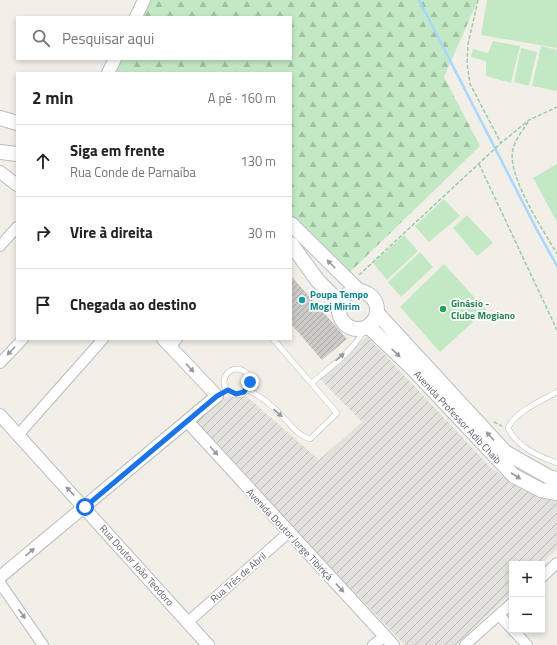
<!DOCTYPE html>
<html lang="pt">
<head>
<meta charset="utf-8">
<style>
	:root { --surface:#fff; --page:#f2f2f2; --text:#222; --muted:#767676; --line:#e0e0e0 }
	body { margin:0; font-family:"Titillium Web",sans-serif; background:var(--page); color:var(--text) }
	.controls { position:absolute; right:12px; bottom:12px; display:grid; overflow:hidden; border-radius:0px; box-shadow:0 2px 6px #0003 }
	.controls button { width:36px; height:36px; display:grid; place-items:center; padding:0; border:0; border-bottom:1px solid var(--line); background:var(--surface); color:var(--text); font:20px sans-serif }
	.stop { position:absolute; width:12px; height:12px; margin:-9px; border:3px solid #1a73e8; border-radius:50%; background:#fff }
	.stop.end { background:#1a73e8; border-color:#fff; box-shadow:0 1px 4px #0008 }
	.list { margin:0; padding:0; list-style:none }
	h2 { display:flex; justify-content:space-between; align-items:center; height:52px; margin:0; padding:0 16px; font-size:17px }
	h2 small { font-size:13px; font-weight:400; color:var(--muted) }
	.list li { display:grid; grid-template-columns:26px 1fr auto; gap:12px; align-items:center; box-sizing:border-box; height:72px; padding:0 16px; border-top:1px solid var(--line) }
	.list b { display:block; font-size:15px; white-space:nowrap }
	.list p { margin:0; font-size:13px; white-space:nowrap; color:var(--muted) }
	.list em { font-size:13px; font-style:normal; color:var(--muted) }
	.icon { flex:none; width:22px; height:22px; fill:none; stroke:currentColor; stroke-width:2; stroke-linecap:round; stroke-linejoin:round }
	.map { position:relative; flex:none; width:557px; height:645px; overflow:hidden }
	.search { position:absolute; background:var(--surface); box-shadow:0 2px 6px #0003; left:16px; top:16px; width:276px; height:44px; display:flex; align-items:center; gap:10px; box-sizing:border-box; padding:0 14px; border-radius:0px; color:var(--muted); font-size:15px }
	.panel { position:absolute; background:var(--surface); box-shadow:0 2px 6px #0003; left:16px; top:72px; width:276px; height:268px; border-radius:0px }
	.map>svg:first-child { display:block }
	.industrial { fill:url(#industrial-furrows) }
	.forest { fill:url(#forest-firs) }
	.pitch { fill:#c3e9c4 }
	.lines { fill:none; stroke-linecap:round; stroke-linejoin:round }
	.stream { stroke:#a9d6ff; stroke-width:2.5 }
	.building { fill:url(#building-hatch) }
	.service-casing { stroke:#b9bcc1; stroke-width:6 }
	.minor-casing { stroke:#b9bcc1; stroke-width:12 }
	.tertiary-casing { stroke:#b9bcc1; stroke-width:14 }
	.secondary-casing { stroke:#babdc3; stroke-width:16 }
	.path { stroke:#9bcaab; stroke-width:1.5; stroke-dasharray:4 2; stroke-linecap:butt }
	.service { stroke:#fff; stroke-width:5 }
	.minor { stroke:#fff; stroke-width:10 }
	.tertiary { stroke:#fff; stroke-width:12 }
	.secondary { stroke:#fff; stroke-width:14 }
	.oneway { fill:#96999d }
	.route { stroke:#1a73e8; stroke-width:5 }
	.culture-dot { fill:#0f9aa8; stroke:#fff; stroke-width:1.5 }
	.leisure-dot { fill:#2e9e5b; stroke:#fff; stroke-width:1.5 }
	.labels { text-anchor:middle; stroke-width:3.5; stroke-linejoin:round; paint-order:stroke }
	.culture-label { font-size:10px; font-weight:bold; fill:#0d838f; stroke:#fff; text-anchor:start }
	.leisure-label { font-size:10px; font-weight:bold; fill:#27864d; stroke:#fff; text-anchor:start }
	.street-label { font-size:10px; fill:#5e6268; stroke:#fff }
</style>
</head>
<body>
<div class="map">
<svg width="557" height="645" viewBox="0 0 557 645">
	<defs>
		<pattern id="industrial-furrows" width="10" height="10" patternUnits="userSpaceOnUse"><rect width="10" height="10" fill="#e2e1db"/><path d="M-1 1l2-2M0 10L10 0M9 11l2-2" fill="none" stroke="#babab5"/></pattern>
		<pattern id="forest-firs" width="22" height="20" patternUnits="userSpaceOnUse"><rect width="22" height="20" fill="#c3e9c4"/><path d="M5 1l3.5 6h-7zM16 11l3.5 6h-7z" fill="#a2c0a3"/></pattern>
		<pattern id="building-hatch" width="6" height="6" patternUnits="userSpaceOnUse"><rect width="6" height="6" fill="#cccac4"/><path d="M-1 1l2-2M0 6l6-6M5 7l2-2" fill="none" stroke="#a9a7a3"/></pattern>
	</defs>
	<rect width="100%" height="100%" fill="#f1efe7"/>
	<path class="industrial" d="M367,336L491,468L518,486L557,500V549L541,564H512V592L456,645H405L192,423L222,397L246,396L319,460L362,422L320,379Z"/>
	<path class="forest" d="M150,0H478L444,77L480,146L350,272L291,216V73H113L120,59H291V17H142Z"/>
	<path class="pitch" d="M487,0H557V48L481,35Z
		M493,41L520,46L511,83L486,76V61L471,57L473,49L488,53Z
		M541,46L557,50V91L532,86Z
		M521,48L537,52L529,86L514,82Z
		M557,164V222L533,178Z
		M444,199L460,216L429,242L415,226Z
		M467,215L493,243L477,256L453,228Z
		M404,235L418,251L387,280L373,263Z
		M420,252L433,267L401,297L388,282Z
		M444,264L486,310L440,352L400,307Z"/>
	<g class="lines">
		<path class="stream" d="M419,0L537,230L557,266"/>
	</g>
	<path class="building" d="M291,276L347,339L322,360L291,324Z"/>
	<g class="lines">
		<g class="service-casing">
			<path id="service" d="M224 382a13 13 0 1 1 26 0a13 13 0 1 1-26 0Z
				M312,383C328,368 357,349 364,328
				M247,390C261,396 274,407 284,418C293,427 297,435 310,439L337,413L273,339
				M557,392C541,401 516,411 508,428C517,447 538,456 557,463"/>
		</g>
		<g class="minor-casing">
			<path id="minor" d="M0,246L17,227
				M170,346L177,339
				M0,363L23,339
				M18,435L103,339
				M542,577L557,563
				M0,583L43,645
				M499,615L512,629
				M188,622L288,533
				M513,630L527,645
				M373,645L384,637
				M465,645L512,603"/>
		</g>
		<g class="tertiary-casing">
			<path id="tertiary" d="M136,17L144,0
				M108,73L115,59
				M0,172L17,185
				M0,415L208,645
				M188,422L393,645
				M0,577L217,396L163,339"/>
		</g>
		<g class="secondary-casing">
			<path id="secondary" d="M0,118L17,123
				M0,152L17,154
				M291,224L359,291
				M291,244L318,281L340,303
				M339 310a19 19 0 1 1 38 0a19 19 0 1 1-38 0Z
				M377,313L505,452L549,477L557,479
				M368,326L413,369L514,476L541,490L557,493"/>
		</g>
		<path class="path" d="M478,0L468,44L467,63L470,84L501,143
			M528,122C523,130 515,140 513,149C506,175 544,231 557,254
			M479,164L557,330
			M359,275L501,143L529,120L557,107
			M371,290L383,303
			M494,422L502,426"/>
		<use href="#service" class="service"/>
		<use href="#minor" class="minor"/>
		<use href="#tertiary" class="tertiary"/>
		<use href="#secondary" class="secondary"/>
	</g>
	<defs><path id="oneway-solid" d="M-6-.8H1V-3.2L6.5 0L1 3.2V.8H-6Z"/></defs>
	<g class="oneway">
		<use href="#oneway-solid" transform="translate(331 264) rotate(-135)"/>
		<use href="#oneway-solid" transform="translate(11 351) rotate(134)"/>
		<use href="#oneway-solid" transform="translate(396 353) rotate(43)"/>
		<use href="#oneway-solid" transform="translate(340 357) rotate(-42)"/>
		<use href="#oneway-solid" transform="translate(190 368) rotate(47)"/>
		<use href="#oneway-solid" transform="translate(278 413) rotate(41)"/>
		<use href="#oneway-solid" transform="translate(490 436) rotate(-133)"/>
		<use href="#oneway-solid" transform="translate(214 451) rotate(48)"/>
		<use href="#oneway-solid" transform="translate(516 476) rotate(33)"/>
		<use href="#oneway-solid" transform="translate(70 491) rotate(-133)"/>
		<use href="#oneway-solid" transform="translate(30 552) rotate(-40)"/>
		<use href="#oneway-solid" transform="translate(340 588) rotate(47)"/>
		<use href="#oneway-solid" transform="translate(22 614) rotate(55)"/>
	</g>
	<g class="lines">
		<path class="route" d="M85,507L217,396L228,390L236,394L244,392L250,382"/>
	</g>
	<circle class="culture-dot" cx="302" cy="300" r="4"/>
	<circle class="leisure-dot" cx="443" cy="309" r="4"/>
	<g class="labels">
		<g class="culture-label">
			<text x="310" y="298">Poupa Tempo<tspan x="310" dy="12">Mogi Mirim</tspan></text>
		</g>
		<g class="leisure-label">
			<text x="451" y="307">Ginásio -<tspan x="451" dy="12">Clube Mogiano</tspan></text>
		</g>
		<g class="street-label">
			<text transform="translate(458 417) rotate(47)" y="4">Avenida Professor Adib Chaib</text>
			<text transform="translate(290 534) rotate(47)" y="4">Avenida Doutor Jorge Tibiriçá</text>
			<text transform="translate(137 565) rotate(48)" y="4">Rua Doutor João Teodoro</text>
			<text transform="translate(238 577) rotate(-41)" y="4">Rua Três de Abril</text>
		</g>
	</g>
</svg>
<div class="controls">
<button>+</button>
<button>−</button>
</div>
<div class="stop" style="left:85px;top:507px"></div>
<div class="stop end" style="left:250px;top:382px"></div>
<div class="search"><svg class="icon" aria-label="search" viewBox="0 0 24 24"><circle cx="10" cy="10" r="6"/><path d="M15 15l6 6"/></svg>Pesquisar aqui</div>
<section class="panel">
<h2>2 min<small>A pé · 160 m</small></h2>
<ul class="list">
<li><svg class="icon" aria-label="ahead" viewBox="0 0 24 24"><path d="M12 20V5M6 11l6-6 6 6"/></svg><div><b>Siga em frente</b><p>Rua Conde de Parnaíba</p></div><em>130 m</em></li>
<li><svg class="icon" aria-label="right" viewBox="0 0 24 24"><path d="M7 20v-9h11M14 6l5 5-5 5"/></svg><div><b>Vire à direita</b></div><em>30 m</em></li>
<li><svg class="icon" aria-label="arrive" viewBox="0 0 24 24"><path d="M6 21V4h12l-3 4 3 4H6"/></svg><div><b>Chegada ao destino</b></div></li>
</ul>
</section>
</div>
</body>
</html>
